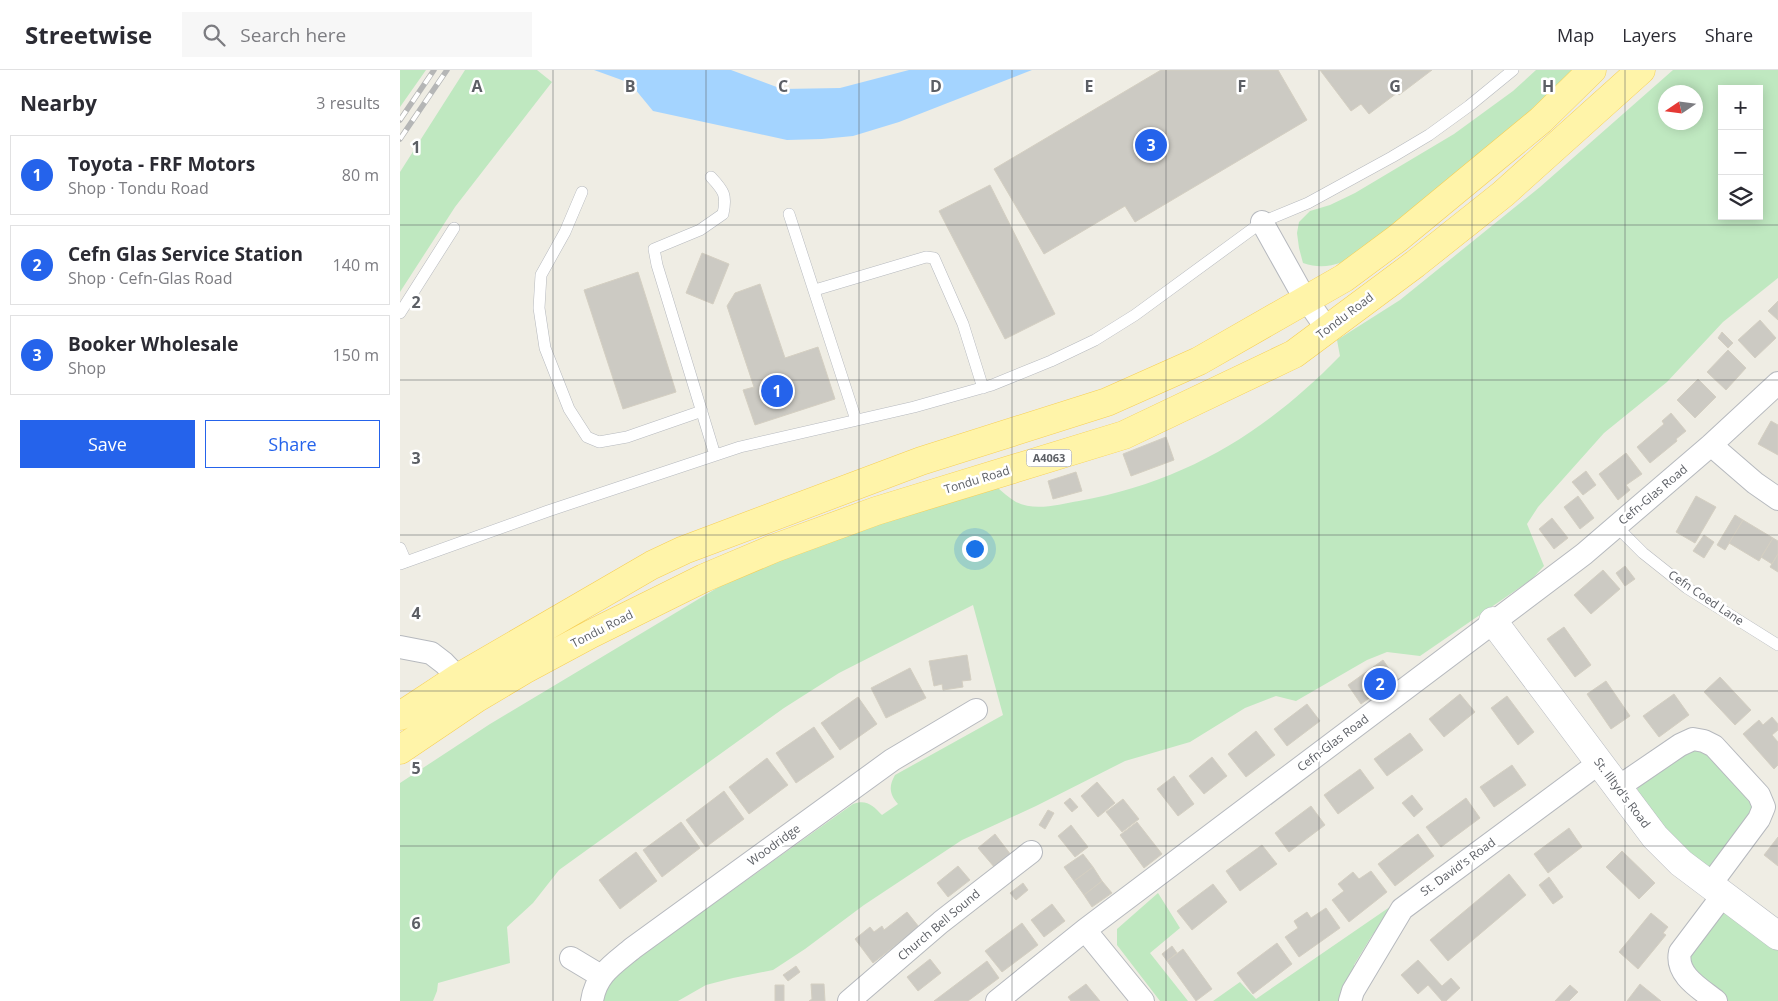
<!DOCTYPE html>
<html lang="en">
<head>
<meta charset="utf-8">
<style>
	:root { --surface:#fff; --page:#f7f7f7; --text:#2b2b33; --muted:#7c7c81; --line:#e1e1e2; --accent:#2563eb }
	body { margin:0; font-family:"Open Sans",sans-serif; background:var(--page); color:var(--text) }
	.controls { position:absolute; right:15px; top:15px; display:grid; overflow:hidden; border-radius:0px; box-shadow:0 2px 12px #0003 }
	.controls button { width:45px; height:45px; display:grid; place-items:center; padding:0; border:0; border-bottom:1px solid var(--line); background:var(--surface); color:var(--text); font:25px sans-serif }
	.compass { position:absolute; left:1258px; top:15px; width:45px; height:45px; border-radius:50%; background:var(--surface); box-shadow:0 2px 12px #0003; rotate:257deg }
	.you { position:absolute; left:574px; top:478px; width:18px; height:18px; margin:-12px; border:4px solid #fff; border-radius:50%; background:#1a73e8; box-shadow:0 0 0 8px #1a73e833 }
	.badge { display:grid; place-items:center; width:32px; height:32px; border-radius:50%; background:var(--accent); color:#fff; font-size:16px; font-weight:700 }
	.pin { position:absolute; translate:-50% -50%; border:2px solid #fff; box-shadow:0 1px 5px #0006 }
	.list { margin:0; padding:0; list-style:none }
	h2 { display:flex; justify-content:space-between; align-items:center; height:65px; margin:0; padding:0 20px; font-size:21px }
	h2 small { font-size:16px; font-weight:400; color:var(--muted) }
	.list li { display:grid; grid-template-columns:32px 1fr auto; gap:15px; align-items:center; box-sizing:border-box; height:80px; margin:0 10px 10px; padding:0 10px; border:1px solid var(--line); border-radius:0px }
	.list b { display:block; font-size:19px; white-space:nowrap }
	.list p { margin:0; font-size:16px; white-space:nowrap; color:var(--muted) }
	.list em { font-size:16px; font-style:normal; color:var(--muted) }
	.actions { display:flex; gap:10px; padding:15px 20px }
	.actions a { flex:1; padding:11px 0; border:1px solid var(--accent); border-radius:0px; text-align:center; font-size:18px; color:var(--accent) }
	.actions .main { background:var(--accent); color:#fff }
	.icon { flex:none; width:28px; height:28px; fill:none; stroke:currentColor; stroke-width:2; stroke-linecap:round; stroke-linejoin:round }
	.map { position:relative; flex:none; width:1378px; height:931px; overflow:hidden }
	header { display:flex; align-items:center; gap:30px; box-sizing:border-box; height:70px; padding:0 25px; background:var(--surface); border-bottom:1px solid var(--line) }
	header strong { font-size:24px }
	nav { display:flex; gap:28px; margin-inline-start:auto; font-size:18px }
	.search { width:350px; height:45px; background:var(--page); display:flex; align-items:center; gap:12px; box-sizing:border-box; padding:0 18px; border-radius:0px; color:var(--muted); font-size:19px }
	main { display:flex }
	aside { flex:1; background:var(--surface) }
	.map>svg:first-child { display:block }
	.green { fill:#bfe8c0; fill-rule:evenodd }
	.water { fill:#a4d4ff }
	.building { fill:#cccac3; stroke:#d4cfc2 }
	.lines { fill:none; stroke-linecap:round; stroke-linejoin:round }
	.lane-casing { stroke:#b6b9be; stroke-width:12 }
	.street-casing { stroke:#b6b9be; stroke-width:24 }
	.secondary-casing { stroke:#b7bac0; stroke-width:29 }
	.primary-casing { stroke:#f7cf54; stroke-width:29 }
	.lane { stroke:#fff; stroke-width:11 }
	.street { stroke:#fff; stroke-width:22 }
	.secondary { stroke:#fff; stroke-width:28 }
	.primary { stroke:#fff4a9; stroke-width:28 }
	.rail-casing { stroke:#b5b6b6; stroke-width:5.5 }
	.rail { stroke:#fff; stroke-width:4; stroke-dasharray:11; stroke-linecap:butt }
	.grid { fill:none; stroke:#5c5f65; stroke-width:1; stroke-opacity:0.55 }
	.labels { text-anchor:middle; stroke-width:5; stroke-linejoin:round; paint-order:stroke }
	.shield { fill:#fff; stroke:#8d8f93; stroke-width:1 }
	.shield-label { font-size:11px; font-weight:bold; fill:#5c5f65 }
	.street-label { font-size:12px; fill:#5c5f65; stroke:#fff }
	.grid-label { font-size:16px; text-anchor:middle; font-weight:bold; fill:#5c5f65; stroke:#fff; stroke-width:5; stroke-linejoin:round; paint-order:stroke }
</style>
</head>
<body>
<header>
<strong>Streetwise</strong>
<div class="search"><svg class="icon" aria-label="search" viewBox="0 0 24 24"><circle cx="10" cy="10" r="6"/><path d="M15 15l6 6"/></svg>Search here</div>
<nav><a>Map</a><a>Layers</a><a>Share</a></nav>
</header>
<main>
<aside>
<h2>Nearby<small>3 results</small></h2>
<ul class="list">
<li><span class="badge">1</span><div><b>Toyota - FRF Motors</b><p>Shop · Tondu Road</p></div><em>80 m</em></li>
<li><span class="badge">2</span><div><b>Cefn Glas Service Station</b><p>Shop · Cefn-Glas Road</p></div><em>140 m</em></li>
<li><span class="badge">3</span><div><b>Booker Wholesale</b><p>Shop</p></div><em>150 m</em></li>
</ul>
<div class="actions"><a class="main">Save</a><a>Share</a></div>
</aside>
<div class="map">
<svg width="1378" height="931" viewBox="0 0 1378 931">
	<rect width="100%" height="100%" fill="#efede4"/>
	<path class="green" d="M0,0H26L0,37Z
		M65,0H137L152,12L55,137L0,222V102Z
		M1136,0H1175L1131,41L1011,146L943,192C928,197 918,198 903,193L899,178L897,163L899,152L910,141L930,135L955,123L1054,64L1113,21Z
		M1273,0H1378V208L1323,252L1267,312L1204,363L1138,437L1127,454L1144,496L1132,509L1020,586L987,582L967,590L896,631L876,626L845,638L790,672L725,691L636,736L562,770L464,835L405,879L373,900L333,908L306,915L278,931H200L206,916L225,897L453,734C467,729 473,736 482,745L498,734C490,725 488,717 495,705L603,645L573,535L439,603L384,638L159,800L133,833L107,857L110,893L38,913L37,921L33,931H0V713L90,654L322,515L400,482L475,455L595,416C602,421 609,428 616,432C636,442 659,434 679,431C785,412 866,362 940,286L937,270L1000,230L1140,117ZM1322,19H1359V146H1322ZM1266,22H1296V52H1266Z
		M1290,678L1307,680L1354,736L1315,797L1307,798L1275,773L1237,721L1239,715Z
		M758,823L780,858L750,883L788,931H760L717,875V859Z
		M997,832L971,867L954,895V926L957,931H813L840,912L856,929Z
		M1328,842L1378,880V931H1326L1291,901L1288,879L1316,843Z"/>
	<path class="water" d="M194,0H331L382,19L440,18L509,0H632L499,52L453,66L422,69L387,70L253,41L230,13Z"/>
	<path class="building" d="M761,0H878L907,50L735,152L725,136L644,184L594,99Z
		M920,0H1032L999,25L997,23L969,44L961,34L951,41Z
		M590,115L655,244L605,269L539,141Z
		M302,183L329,194L313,234L286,223Z
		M238,202L276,322L223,339L184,220Z
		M360,214L385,288L418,277L435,329L355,355L343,320L354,317L327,236L335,223Z
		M1378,231V250L1368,241Z
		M1360,250L1376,268L1355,288L1338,270Z
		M1322,262L1333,273L1328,278L1318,268Z
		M1328,280L1346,298L1326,320L1307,302Z
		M1298,309L1316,327L1295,348L1277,330Z
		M1271,343L1286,361L1276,369L1277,371L1250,393L1237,377L1264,354L1262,351Z
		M1371,351L1378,355V385L1358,374Z
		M766,367L774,390L731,406L723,384Z
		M1226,383L1242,404L1226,415L1230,420L1218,430L1199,404Z
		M1186,401L1196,415L1183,425L1172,412Z
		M676,402L682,421L653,429L648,411Z
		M1178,426L1194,448L1180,459L1164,437Z
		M1296,426L1316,437L1295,473L1276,462Z
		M1335,445L1343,450L1325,480L1317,475Z
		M1152,448L1168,468L1154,479L1139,459Z
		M1343,450L1373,468L1359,491L1329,473Z
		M1304,465L1314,472L1304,488L1293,481Z
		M1373,468L1378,471V484L1372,494L1361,487Z
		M1378,484V502L1370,497Z
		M1225,496L1235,509L1225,516L1216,503Z
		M1203,500L1220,519L1191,544L1174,525Z
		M1164,557L1191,595L1175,607L1147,569Z
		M567,585L571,610L562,611L563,617L543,620L542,614L534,616L529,591Z
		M983,590L996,609L961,634L948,615Z
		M510,598L526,628L486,648L471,618Z
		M1320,607L1351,640L1335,655L1304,622Z
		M1206,611L1230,646L1211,659L1187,624Z
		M1060,624L1075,642L1044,667L1029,649Z
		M1274,624L1289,645L1259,667L1243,646Z
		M1107,626L1134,662L1118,675L1091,638Z
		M458,627L477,654L440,680L421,653Z
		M907,634L920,651L887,676L874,659Z
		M1372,647L1378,654V660L1372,665L1378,672V695L1374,699L1343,664L1359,650L1363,655Z
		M414,657L434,687L396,713L376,683Z
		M856,661L875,685L846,707L828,684Z
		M1010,663L1023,680L987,706L974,689Z
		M812,687L827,706L804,724L789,706Z
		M367,688L388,715L349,744L329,717Z
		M1112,695L1126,715L1094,737L1080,717Z
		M960,699L974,718L938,744L924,725Z
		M774,706L794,734L778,746L757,719Z
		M697,712L715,733L698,747L681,726Z
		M324,721L344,749L306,777L286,750Z
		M1012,725L1023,739L1014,747L1002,733Z
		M670,728L678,737L672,742L664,733Z
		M1066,728L1080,748L1041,777L1026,757Z
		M723,729L739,749L722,762L706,742Z
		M911,736L925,755L889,782L875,763Z
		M648,740L654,743L645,759L639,755Z
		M281,752L300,778L262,807L243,780Z
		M737,752L762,784L744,798L720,765Z
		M671,755L688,777L675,787L658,766Z
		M1169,758L1182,777L1148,803L1134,784Z
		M595,764L611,785L595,798L578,778Z
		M1018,764L1034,786L995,816L978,794Z
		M1378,767V796L1364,785Z
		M862,775L877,794L840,821L826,801Z
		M1222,781L1255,813L1239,829L1206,797Z
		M236,782L257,811L220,839L199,810Z
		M683,784L693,797L674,811L664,797Z
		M558,796L570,810L548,827L537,813Z
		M693,797L702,811L684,825L674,811Z
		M971,801L987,822L949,852L932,830L944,821L938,814L953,802L959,809Z
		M1109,804L1126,825L1048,891L1030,870Z
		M1149,807L1163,827L1153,834L1139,815Z
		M702,811L712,823L692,837L684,825Z
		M623,813L628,820L616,830L610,823Z
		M813,814L827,832L792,860L777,841Z
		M652,834L665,851L644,867L631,850Z
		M926,838L940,858L899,887L885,867L898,858L894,851L907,842L911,848Z
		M507,842L519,857L473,893L455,869L470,857L474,862L482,856L484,860Z
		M1251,843L1268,857L1263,863L1266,865L1238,899L1219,882Z
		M622,853L638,875L602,902L585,881Z
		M877,873L892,894L853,924L837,903Z
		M772,876L777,883L767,891L762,884Z
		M783,879L812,919L796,931L767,891Z
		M530,889L541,903L518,921L507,907Z
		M1018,890L1042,916L1051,908L1060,918L1046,931H1042L1028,915L1018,924L1001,905Z
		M587,891L599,908L568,931H534Z
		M396,896L400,902L388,911L383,905Z
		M411,914H424L425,931H409L412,929Z
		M686,914L700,931H671L668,927Z
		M1240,914L1261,931H1227Z
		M375,915H384V931H375Z
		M1170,915L1178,922L1169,931H1155Z"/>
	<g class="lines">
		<g class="lane-casing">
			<path id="lane" d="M311,107C324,121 327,125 323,144L300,160L254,179L257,195L315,385
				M182,122L165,162L141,205L139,238L145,278L169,339L187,367L199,372L227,367L302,341
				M389,144L456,350
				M415,220L526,187L534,188L563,254L583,318
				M0,243L54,158
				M1216,456L1243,483L1287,518L1378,575
				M0,478L6,492
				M0,494L148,441L340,377L514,337L592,315L651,291L695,270L735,245L862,152L908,133L992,87L1029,65L1069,36L1113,0"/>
		</g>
		<g class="street-casing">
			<path id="street" d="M862,152L900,220L927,259
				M1311,375L1355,413L1378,429
				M0,577L31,583L44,593L69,619
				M1217,718L1280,675L1293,669L1304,671L1314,676L1359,725L1364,737L1359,749L1310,815
				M685,860L743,931
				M171,888L201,906
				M192,931C196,904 214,894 233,878L492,690L576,640
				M449,931L541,852L631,782
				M597,931L685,860L1184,484L1311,375L1378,313
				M950,931L953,921L1002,839L1199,693
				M1316,931C1301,919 1275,905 1280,882L1323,825"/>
		</g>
		<g class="secondary-casing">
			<path id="secondary" d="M1093,551L1255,767L1281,793L1378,866"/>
		</g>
		<g class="primary-casing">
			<path id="primary" d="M0,646L59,607L252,495L284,480L521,391L707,332L799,291L944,208L998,168L1141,50L1192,0
				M0,680L77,628L124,600L191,564L304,508L375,478L476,441L724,365L894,284L1015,194L1103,124L1241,0"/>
		</g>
		<use href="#lane" class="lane"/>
		<use href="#street" class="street"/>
		<use href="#secondary" class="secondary"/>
		<use href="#primary" class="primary"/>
		<g class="rail-casing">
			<path id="rail" d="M0,50L34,0
				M0,69L47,0"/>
		</g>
		<use href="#rail" class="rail"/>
	</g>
	<path class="grid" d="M153,0V931M306,0V931M459,0V931M612,0V931M766,0V931M919,0V931M1072,0V931M1225,0V931M0,155H1378M0,310H1378M0,465H1378M0,621H1378M0,776H1378"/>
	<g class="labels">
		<rect class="shield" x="626.5" y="379.5" width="45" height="17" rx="4"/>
		<g class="shield-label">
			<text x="649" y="392">A4063</text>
		</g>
		<g class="street-label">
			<text transform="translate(945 246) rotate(-37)" y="4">Tondu Road</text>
			<text transform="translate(577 410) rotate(-17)" y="4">Tondu Road</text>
			<text transform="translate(1253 425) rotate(-40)" y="4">Cefn-Glas Road</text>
			<text transform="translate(1306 528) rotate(34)" y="4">Cefn Coed Lane</text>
			<text transform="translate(202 559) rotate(-27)" y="4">Tondu Road</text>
			<text transform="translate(933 673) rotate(-37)" y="4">Cefn-Glas Road</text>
			<text transform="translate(1222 723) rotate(53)" y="4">St. Illtyd's Road</text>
			<text transform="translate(374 775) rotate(-36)" y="4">Woodridge</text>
			<text transform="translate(1058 797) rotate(-36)" y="4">St. David's Road</text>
			<text transform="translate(539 855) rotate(-40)" y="4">Church Bell Sound</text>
		</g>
	</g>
	<g class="grid-label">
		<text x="77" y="22">A</text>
		<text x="230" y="22">B</text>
		<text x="383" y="22">C</text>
		<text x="536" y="22">D</text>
		<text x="689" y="22">E</text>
		<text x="842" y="22">F</text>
		<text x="995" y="22">G</text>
		<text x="1148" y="22">H</text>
		<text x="16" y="83">1</text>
		<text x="16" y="238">2</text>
		<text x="16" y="394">3</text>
		<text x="16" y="549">4</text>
		<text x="16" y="704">5</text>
		<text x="16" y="859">6</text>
	</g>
</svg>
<div class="controls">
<button>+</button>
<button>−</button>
<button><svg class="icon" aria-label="layers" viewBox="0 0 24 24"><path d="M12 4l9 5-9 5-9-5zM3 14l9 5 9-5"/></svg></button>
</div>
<svg class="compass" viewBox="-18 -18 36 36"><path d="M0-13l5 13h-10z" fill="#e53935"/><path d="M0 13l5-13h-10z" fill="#7c7c81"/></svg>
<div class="you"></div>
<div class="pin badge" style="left:377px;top:321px">1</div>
<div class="pin badge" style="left:980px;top:614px">2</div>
<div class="pin badge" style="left:751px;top:75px">3</div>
</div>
</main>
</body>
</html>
